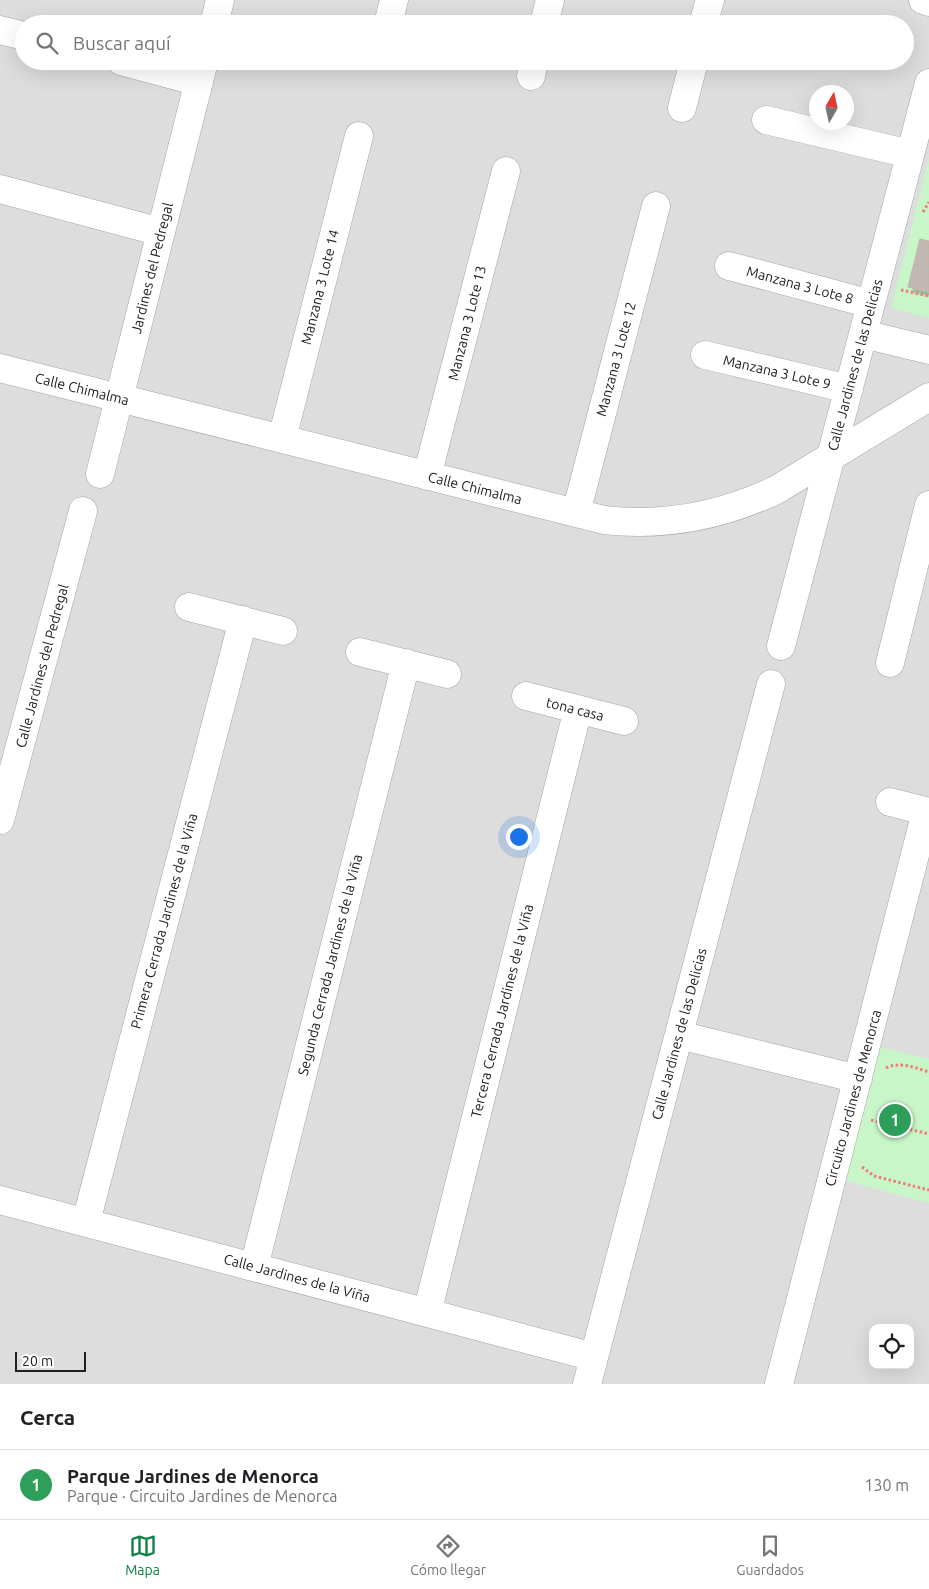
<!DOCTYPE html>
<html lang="es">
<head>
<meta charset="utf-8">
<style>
	:root { --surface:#fff; --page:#f6f6f6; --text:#202124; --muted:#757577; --line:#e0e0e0; --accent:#0b8043 }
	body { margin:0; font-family:Ubuntu,sans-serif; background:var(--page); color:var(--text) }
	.controls { position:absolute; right:15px; bottom:15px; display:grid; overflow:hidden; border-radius:10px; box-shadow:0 5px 20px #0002 }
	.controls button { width:45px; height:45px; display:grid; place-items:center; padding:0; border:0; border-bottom:1px solid var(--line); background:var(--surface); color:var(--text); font:25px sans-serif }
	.compass { position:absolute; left:809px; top:85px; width:45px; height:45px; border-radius:50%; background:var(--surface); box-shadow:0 5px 20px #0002; rotate:9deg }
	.scale { position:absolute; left:15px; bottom:12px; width:71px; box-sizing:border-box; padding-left:5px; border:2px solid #202020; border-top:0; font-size:14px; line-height:18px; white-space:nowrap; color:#202020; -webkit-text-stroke:4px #fff; paint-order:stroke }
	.you { position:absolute; left:518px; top:836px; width:18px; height:18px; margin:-12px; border:4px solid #fff; border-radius:50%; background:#1a73e8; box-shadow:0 0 0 8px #1a73e833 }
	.badge { display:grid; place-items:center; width:32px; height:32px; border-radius:50%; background:var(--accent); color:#fff; font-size:16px; font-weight:700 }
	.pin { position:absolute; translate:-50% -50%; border:2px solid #fff; box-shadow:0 1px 5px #0006 }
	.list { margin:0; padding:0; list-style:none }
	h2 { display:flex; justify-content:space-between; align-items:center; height:65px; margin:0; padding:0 20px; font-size:21px }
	h2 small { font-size:16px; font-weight:400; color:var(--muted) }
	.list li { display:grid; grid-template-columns:32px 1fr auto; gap:15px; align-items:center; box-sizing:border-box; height:70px; padding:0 20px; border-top:1px solid var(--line) }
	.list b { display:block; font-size:19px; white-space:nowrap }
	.list p { margin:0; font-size:16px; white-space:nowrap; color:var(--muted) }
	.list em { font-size:16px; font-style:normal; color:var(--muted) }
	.icon { flex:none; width:28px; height:28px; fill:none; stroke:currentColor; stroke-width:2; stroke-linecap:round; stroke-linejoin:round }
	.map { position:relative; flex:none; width:929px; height:1384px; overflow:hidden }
	.search { position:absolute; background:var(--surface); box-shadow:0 5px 20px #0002; left:15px; right:15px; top:15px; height:55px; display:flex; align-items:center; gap:12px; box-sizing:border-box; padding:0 18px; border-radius:28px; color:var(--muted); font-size:19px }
	.sheet { height:135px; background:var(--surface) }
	nav { display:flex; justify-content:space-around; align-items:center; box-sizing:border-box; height:70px; border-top:1px solid var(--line); background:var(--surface); font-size:14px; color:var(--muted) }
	nav a { display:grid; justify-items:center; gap:2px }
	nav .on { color:var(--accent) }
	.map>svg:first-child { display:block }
	.residential { fill:#dedddd; fill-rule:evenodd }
	.park { fill:#c8f6c9 }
	.building { fill:#c1b8b4; stroke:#c1b3ab; filter:url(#shadow) }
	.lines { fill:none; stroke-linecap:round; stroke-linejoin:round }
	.minor-casing { stroke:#a4a4a4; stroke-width:29 }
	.path { stroke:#f17b78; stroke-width:3; stroke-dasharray:2.5 2.5; stroke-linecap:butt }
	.minor { stroke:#fff; stroke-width:28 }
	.labels { text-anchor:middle; stroke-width:4.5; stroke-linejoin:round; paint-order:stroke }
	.street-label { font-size:14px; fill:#202020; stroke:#fff }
</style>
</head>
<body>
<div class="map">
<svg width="929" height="1384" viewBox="0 0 929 1384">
	<defs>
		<filter id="shadow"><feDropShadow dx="4.5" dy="4.5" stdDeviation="1" flood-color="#0004"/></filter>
	</defs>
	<rect width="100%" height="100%" fill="#f0ede8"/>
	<path class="residential" d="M0,0H929V1384H0ZM24,24H905V61H24ZM816,92H846V122H816ZM873,1328H910V1365H873Z"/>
	<path class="park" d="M929,158V318L891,308Z
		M880,1047L929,1059V1203L846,1181Z"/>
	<path class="building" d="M920,239L929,241V292L908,287Z"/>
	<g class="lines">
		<g class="minor-casing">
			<path id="minor" d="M923,0L929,2
				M214,24L220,0
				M388,24L394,0
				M544,24L550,0
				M703,24L710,0
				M0,30L24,36
				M121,61L199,82
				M531,76L534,61
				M682,108L694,61
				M766,120L910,154
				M0,189L161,232
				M729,266L871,304
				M863,334L929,350
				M705,355L849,389
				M0,368L604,520C665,527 721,516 776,490L929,397
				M282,439L359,136
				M100,474L204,61
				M427,476L506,171
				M576,513L656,206
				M189,607L283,631
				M781,646L929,83
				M360,652L447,674
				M890,663L929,505
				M526,696L624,721
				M890,802L929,812
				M0,820L83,511
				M679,1035L858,1079
				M0,1200L594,1357
				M86,1222L243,620
				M254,1267L406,663
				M427,1313L578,709
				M587,1384L771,684
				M779,1384L926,812"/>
		</g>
		<path class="path" d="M923,212L929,202
			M901,290L929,296
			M886,1068C899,1061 916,1068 929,1072
			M871,1120L929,1134
			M862,1167L874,1176L929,1190"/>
		<use href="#minor" class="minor"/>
	</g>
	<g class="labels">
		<g class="street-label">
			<text transform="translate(152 268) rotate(-76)" y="5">Jardines del Pedregal</text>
			<text transform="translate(800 285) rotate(15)" y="5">Manzana 3 Lote 8</text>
			<text transform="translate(320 287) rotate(-76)" y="5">Manzana 3 Lote 14</text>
			<text transform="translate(467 323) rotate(-76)" y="5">Manzana 3 Lote 13</text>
			<text transform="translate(616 359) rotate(-75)" y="5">Manzana 3 Lote 12</text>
			<text transform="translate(855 365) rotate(-75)" y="5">Calle Jardines de las Delicias</text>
			<text transform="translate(777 372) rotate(13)" y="5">Manzana 3 Lote 9</text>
			<text transform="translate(82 389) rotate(14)" y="5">Calle Chimalma</text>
			<text transform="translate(475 488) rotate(14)" y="5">Calle Chimalma</text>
			<text transform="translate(42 666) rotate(-75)" y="5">Calle Jardines del Pedregal</text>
			<text transform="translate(575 709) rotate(14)" y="5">tona casa</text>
			<text transform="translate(164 921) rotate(-75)" y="5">Primera Cerrada Jardines de la Viña</text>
			<text transform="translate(330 965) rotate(-76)" y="5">Segunda Cerrada Jardines de la Viña</text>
			<text transform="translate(502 1011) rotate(-76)" y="5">Tercera Cerrada Jardines de la Viña</text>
			<text transform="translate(679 1034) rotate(-75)" y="5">Calle Jardines de las Delicias</text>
			<text transform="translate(853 1098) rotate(-75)" y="5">Circuito Jardines de Menorca</text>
			<text transform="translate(297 1278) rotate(15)" y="5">Calle Jardines de la Viña</text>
		</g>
	</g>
</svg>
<div class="controls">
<button><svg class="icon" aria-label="locate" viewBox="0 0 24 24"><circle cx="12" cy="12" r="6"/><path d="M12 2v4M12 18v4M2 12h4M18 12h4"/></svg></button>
</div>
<svg class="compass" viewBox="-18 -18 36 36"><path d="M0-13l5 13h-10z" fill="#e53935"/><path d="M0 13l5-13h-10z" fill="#757577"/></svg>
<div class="scale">20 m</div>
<div class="you"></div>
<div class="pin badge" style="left:895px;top:1120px;background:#2e9e5b">1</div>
<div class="search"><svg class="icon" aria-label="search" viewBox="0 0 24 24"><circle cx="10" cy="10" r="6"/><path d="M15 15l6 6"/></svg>Buscar aquí</div>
</div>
<section class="sheet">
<h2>Cerca<small></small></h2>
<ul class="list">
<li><span class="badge" style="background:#2e9e5b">1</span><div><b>Parque Jardines de Menorca</b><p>Parque · Circuito Jardines de Menorca</p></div><em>130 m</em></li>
</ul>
</section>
<nav>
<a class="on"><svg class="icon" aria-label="map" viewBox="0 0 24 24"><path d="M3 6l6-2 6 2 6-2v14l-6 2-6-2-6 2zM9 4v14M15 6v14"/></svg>Mapa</a>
<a><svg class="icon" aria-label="directions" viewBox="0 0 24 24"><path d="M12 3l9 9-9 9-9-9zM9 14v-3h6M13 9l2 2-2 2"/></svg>Cómo llegar</a>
<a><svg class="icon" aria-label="saved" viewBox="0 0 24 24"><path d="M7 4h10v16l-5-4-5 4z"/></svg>Guardados</a>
</nav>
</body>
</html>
